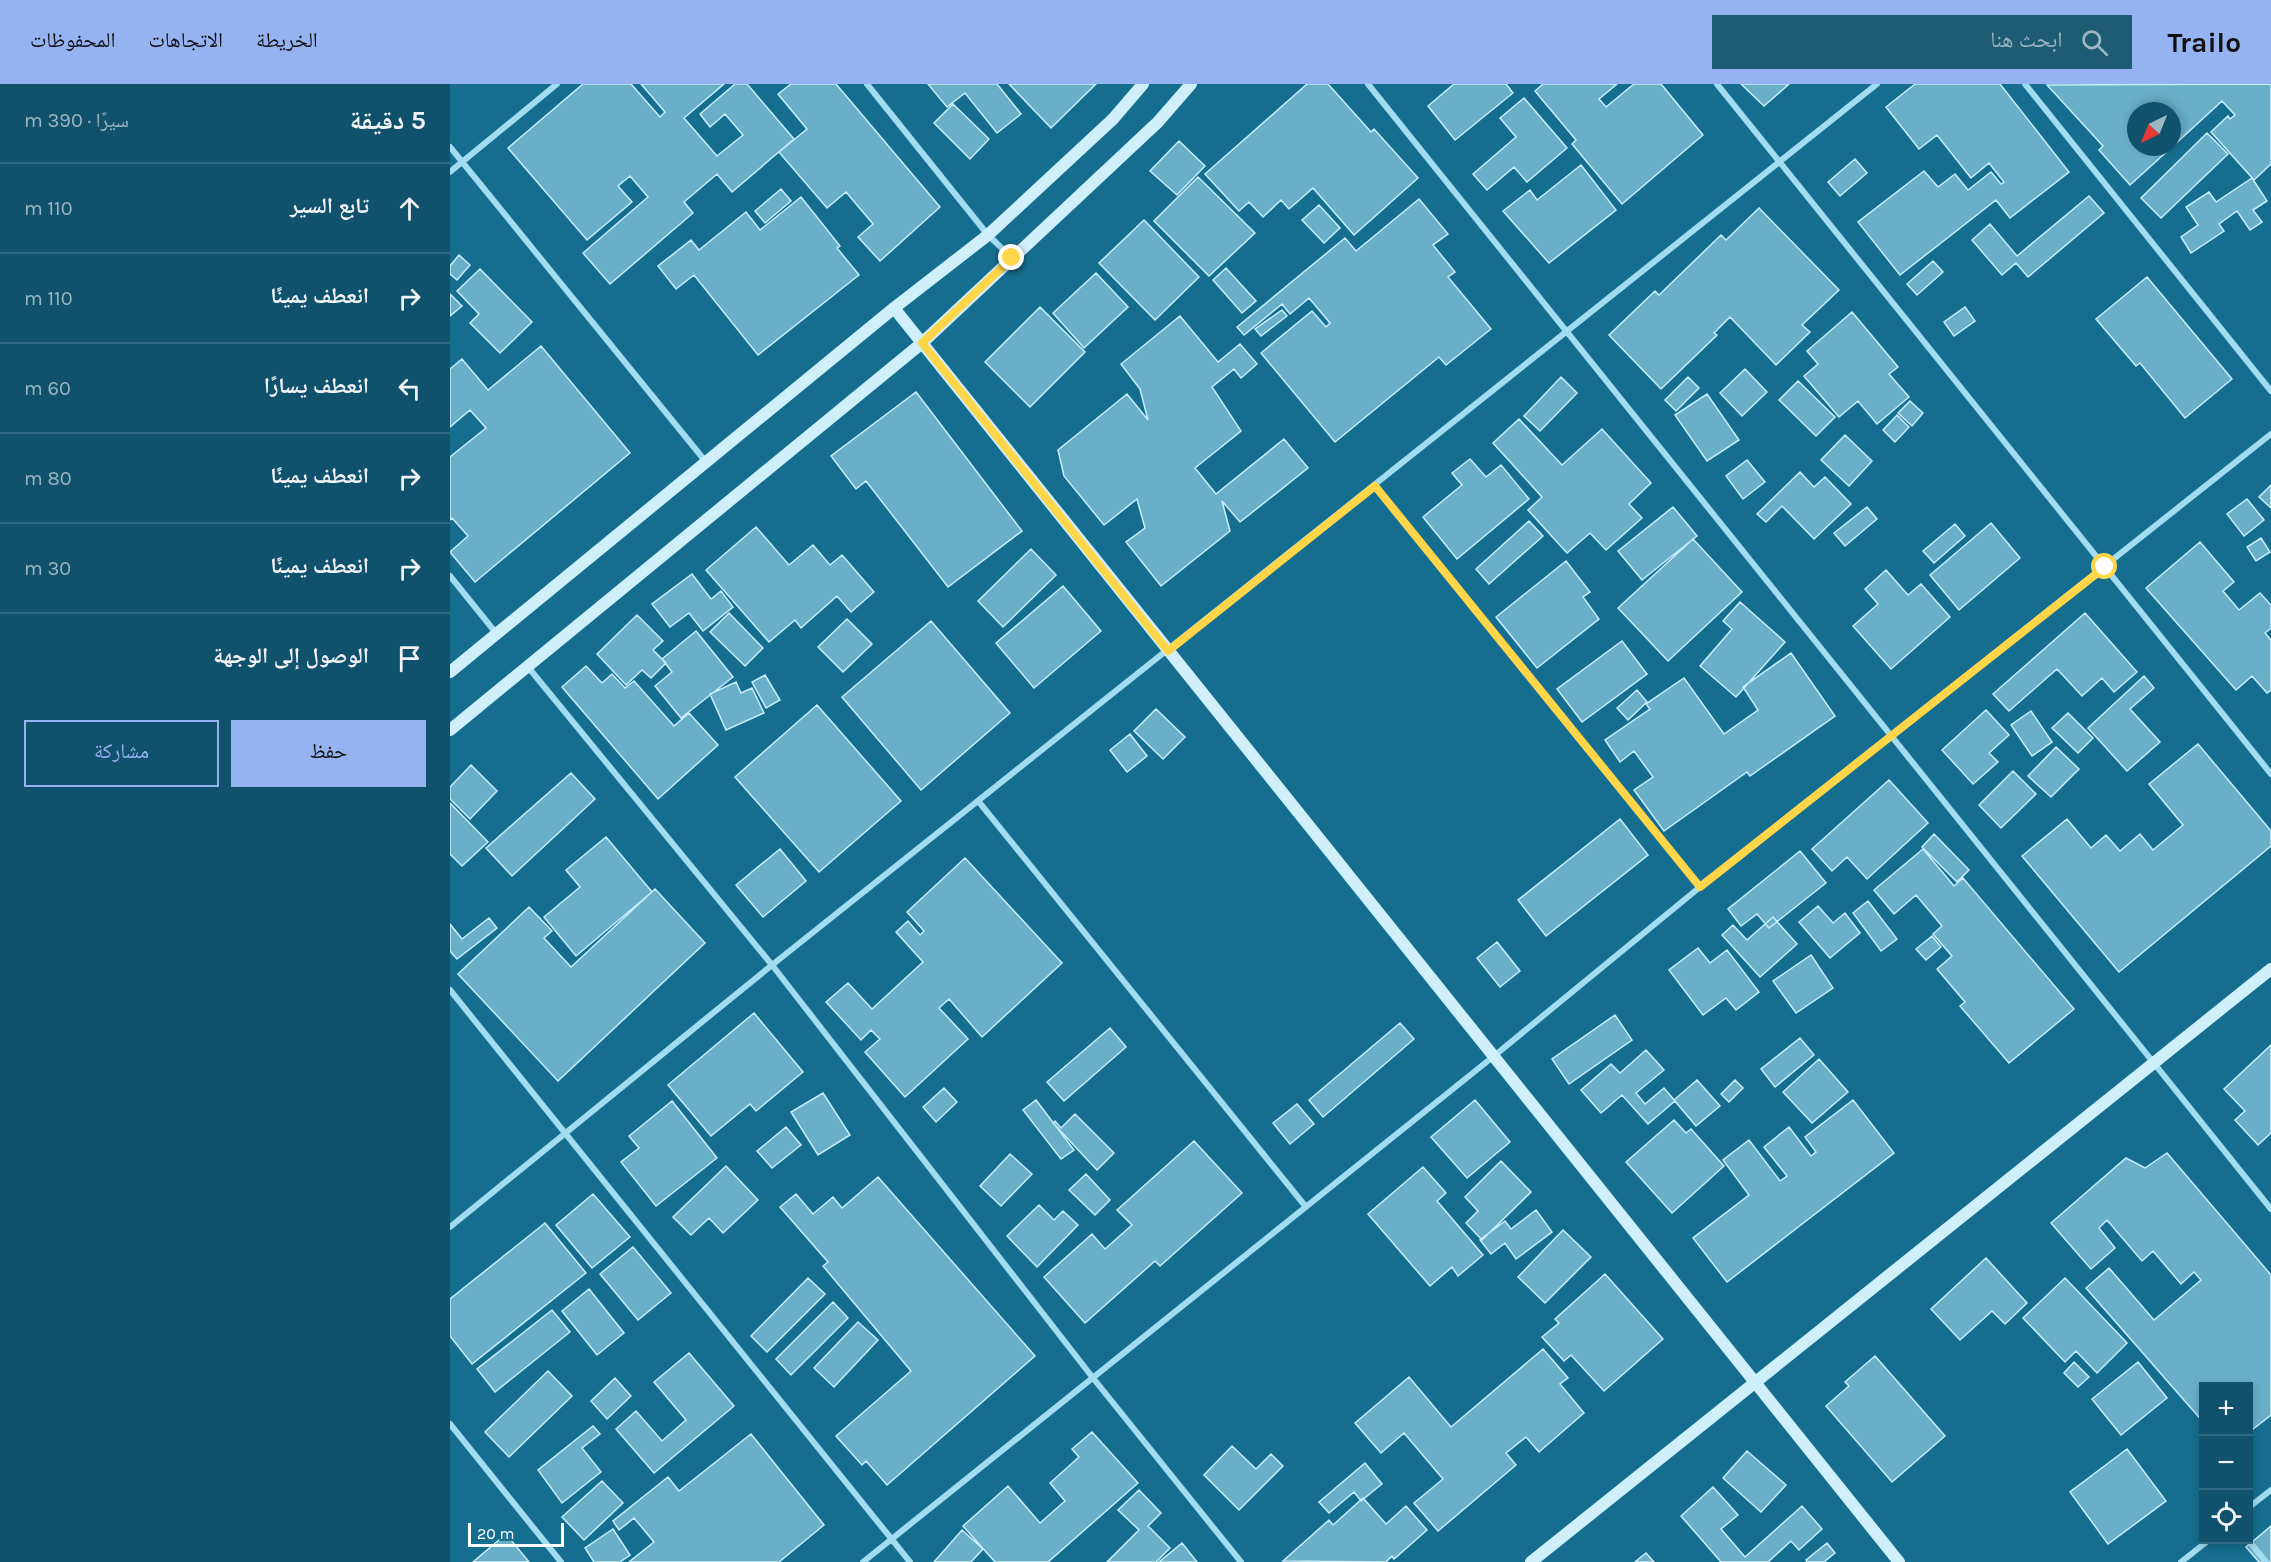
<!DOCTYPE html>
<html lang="ar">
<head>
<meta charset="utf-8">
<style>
	:root { --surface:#10526c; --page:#1e5c74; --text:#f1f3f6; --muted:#9cb6c2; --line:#30697f; --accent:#95b2f1 }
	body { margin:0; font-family:Karla,"Noto Naskh Arabic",sans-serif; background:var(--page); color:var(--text); direction:rtl }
	.controls { position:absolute; right:18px; bottom:18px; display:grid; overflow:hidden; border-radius:0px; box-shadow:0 3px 9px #0003 }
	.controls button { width:54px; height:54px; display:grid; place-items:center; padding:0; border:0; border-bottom:2px solid var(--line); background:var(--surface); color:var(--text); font:30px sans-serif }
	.compass { position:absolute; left:1677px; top:18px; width:54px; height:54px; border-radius:50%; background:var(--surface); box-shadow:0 3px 9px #0003; rotate:223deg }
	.scale { position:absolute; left:18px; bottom:15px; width:96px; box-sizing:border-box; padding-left:6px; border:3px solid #fff; border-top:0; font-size:16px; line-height:21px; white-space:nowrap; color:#fff; -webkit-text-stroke:4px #156e90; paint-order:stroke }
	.stop { position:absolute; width:18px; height:18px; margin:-14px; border:4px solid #ffd54a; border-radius:50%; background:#fff }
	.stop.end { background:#ffd54a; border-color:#fff; box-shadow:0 2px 6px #0008 }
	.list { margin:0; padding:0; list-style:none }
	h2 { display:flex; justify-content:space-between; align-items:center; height:78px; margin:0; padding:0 24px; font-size:26px }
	h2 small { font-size:20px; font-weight:400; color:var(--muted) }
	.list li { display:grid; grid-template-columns:39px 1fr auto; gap:18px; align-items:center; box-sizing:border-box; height:90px; padding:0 24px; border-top:2px solid var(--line) }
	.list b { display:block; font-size:22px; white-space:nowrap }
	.list em { font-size:20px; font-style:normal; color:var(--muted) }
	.actions { display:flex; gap:12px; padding:18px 24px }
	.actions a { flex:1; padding:14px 0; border:2px solid var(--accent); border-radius:0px; text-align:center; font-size:21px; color:var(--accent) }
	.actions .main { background:var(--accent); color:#111 }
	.icon { flex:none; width:33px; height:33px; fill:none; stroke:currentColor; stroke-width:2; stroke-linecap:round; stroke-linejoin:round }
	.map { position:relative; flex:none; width:1821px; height:1478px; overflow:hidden; direction:ltr }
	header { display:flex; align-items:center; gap:36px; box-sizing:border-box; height:84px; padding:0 30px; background:var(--accent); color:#111 }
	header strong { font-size:28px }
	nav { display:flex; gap:33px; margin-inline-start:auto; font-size:21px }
	.search { width:420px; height:54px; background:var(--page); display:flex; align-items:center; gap:15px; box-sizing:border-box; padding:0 21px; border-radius:0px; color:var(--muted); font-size:22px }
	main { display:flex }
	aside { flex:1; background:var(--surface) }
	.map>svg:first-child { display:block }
	.building { fill:#69afc8; stroke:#c8eefc; stroke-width:1.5 }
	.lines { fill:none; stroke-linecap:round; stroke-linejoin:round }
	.street { stroke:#a1dcf0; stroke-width:6 }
	.secondary { stroke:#cfeffb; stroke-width:12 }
	.route { stroke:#ffd54a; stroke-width:8 }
</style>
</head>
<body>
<header>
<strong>Trailo</strong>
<div class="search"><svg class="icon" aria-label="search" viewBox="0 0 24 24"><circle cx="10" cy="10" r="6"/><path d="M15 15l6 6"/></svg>ابحث هنا</div>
<nav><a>الخريطة</a><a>الاتجاهات</a><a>المحفوظات</a></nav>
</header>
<main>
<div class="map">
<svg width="1821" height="1478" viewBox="0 0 1821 1478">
	<rect width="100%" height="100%" fill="#156e90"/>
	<path class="building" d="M133,0H181L210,33L215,28L191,0H274L234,34L267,72L293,51L275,30L260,43L250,30L285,0H297L344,55L282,108L267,90L234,118L243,129L160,200L133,169L198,113L180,92L168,102L182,118L137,156L58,64Z
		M341,0H386L490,123L430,177L408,153L423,140L396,108L377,124L329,68L357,45L328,10Z
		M478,0H547L571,30L547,49L515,9L497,23Z
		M559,0H646L601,44Z
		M857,0H878L921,48L924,45L968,94L904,151L863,104L839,125L831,116L813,133L799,118L789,127L755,90Z
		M1004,0H1056L1063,9L1005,56L978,22Z
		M1093,0H1167L1149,15L1156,23L1184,0H1211L1253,51L1172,120L1122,60L1126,56L1085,7Z
		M1291,0H1339L1314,22Z
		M1465,0H1550L1619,88L1560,134L1546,116L1450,191L1408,138L1474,87L1488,103L1505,90L1518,106L1541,88L1551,100L1554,98L1539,79L1521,94L1487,51L1469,65L1436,23Z
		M1821,0V80L1804,96L1761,48L1778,32L1780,35L1785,31L1772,17L1722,63V27H1686V63H1722L1680,101L1649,66L1653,62L1597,1Z
		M1074,14L1117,64L1077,98L1064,83L1037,106L1023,90L1066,53L1050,34Z
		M503,20L539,55L520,75L484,39Z
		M1757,49L1778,70L1711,134L1691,114Z
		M729,57L755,82L727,111L700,87Z
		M1405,75L1417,89L1390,112L1378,98Z
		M1131,81L1166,126L1099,179L1053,127L1080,106L1087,116Z
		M748,93L805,149L759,192L704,137Z
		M1802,94L1817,117L1803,126L1812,138L1800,146L1787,127L1769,140L1774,147L1741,169L1731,153L1748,141L1736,123L1759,108L1766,118Z
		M331,105L341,117L315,139L305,127Z
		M1639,112L1654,129L1578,193L1566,179L1552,191L1522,156L1540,140L1567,172Z
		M351,113L390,162L387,164L409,191L308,271L244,191L226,205L208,182L241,156L249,166L296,128L310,146Z
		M969,115L998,150L983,161L1005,188L998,193L1041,245L996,281L989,273L885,358L811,269L862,227L876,243L880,239L859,214L840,230L832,220L794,251L787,243L895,154L906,167Z
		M869,121L890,144L874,159L852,136Z
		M1309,124L1389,206L1352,241L1360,248L1326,281L1280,233L1264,249L1267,251L1211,305L1159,251L1205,207L1209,211L1271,151L1276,156Z
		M694,136L749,193L705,236L649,179Z
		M9,171L20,181L7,196L0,190V182Z
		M1483,177L1493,188L1467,211L1457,200Z
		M776,184L806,217L792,229L763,196Z
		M30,185L82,238L50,269L20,239L29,230L7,207Z
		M646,189L678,223L634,264L603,229Z
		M1697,193L1782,295L1735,334L1690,279L1686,282L1646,235Z
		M0,210L12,222L0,232Z
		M590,223L635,268L580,323L535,278Z
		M1515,223L1525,237L1504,252L1494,238Z
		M832,226L837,232L811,252L805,245Z
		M1402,228L1448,283L1439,290L1459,313L1427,340L1408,317L1389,333L1354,292L1368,280L1357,267Z
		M730,232L768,278L790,260L807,280L791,294L784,285L762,303L791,347L745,384L766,410L834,355L858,384L790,438L772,417L780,447L711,502L676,458L695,444L687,415L654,441L614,392L608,366L677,310L698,336L690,305L671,280Z
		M91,262L180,369L25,498L0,468L18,452L2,434L0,436V373L36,344L20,326L0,343V285L12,275L38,306Z
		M1295,285L1317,308L1292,332L1270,309Z
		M1111,293L1127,309L1090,347L1074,332Z
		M1238,293L1249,304L1226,327L1215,316Z
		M1348,297L1385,333L1366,352L1329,316Z
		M466,308L572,447L498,503L416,397L406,405L381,372Z
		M1257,310L1289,356L1257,377L1225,331Z
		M1460,317L1473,329L1462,342L1448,329Z
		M1447,331L1459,343L1445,358L1433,346Z
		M1069,335L1112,381L1152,345L1201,399L1179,420L1192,434L1156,466L1140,449L1117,469L1078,426L1092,413L1043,359Z
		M1395,351L1422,377L1399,402L1371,376Z
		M1020,375L1036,393L1051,381L1079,415L1007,475L973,433L1012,401L1002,389Z
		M1297,376L1315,398L1293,415L1276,392Z
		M1350,388L1364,403L1375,393L1401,420L1364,455L1332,422L1316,438L1307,430Z
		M1821,401V424L1809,413Z
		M1797,415L1814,436L1794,452L1777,430Z
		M1223,423L1247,452L1192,496L1168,467Z
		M1417,423L1427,435L1395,462L1384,449Z
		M1079,437L1093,452L1039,500L1026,485Z
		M1541,439L1570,474L1509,526L1480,491Z
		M1505,440L1515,452L1484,479L1473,467Z
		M306,443L339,481L363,461L380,481L392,471L424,508L401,528L387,512L351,544L345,536L319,558L256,486Z
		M1811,454L1820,468L1806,477L1797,463Z
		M1243,455L1292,508L1218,577L1168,524Z
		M1750,458L1784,498L1773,507L1789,526L1810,509L1821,521V544L1815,549L1821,556V606L1817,609L1802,592L1786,606L1696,504Z
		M581,465L606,491L553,543L528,517Z
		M1116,477L1140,508L1133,513L1149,535L1087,584L1046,533Z
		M1436,486L1458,511L1471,500L1500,533L1441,585L1403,542L1428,520L1415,505Z
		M242,490L261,515L271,507L283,523L253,547L239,529L220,543L202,520Z
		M613,502L651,547L584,604L546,559Z
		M1290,518L1335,558L1286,613L1250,582L1282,545L1273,537Z
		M279,529L313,564L295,582L260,548Z
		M1635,529L1687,588L1664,608L1652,594L1632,612L1607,585L1559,627L1543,610Z
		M187,531L213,557L203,566L216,579L201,594L192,586L176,601L147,570Z
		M397,535L422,560L393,588L368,563Z
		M481,537L560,629L471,706L392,613Z
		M246,547L283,593L231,634L205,602L222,588L212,575Z
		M1172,557L1197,590L1132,638L1107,605Z
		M1341,569L1385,632L1300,692L1297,688L1214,747L1184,706L1203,693L1184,667L1170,678L1155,656L1200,625L1196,620L1234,594L1274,650L1308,626L1293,603Z
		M136,582L152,599L162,590L175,604L184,597L224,642L239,629L268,661L208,715L112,603Z
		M315,591L330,616L316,624L302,598Z
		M1694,592L1704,604L1680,625L1710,658L1677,687L1638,644Z
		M286,598L291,609L302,604L314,629L276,646L260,610Z
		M1187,606L1197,618L1178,636L1167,624Z
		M367,621L451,717L369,788L285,693Z
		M706,625L735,653L713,675L684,647Z
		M1536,626L1559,651L1539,669L1548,678L1523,700L1492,666Z
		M1581,627L1602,658L1582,672L1561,641Z
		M1618,629L1643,654L1628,669L1602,644Z
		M680,650L697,672L677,688L660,666Z
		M1748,660L1821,747V762L1669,888L1572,772L1617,735L1641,764L1656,751L1670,767L1690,750L1703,766L1733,741L1699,700Z
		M1606,663L1629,685L1601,713L1578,692Z
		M21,681L47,707L20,735L0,715V703Z
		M1563,687L1586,710L1551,744L1529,721Z
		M121,689L145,715L62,792L36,764Z
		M1439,696L1478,739L1417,795L1397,773L1382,787L1362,765Z
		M0,719L38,758L12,782L0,770Z
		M1170,735L1198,771L1096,852L1068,816Z
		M1484,750L1519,786L1507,798L1472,763Z
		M156,753L202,808L126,872L94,833L130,803L116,786Z
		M330,765L356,797L313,833L286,801Z
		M1473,765L1504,802L1513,794L1624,925L1559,979L1510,922L1515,918L1487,885L1502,872L1483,850L1492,842L1466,811L1444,830L1424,806Z
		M1350,767L1376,799L1319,844L1307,830L1291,842L1278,825Z
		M515,774L612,879L532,953L499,915L489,924L518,955L455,1013L415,968L430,955L421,946L411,956L376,918L398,899L422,925L473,878L446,848L458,837L470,851L474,847L457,828Z
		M205,805L255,859L108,997L8,890L79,823L102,847L94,854L121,883Z
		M1418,817L1447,855L1431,867L1403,829Z
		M1368,822L1383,839L1395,829L1410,849L1380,874L1349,838Z
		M1323,833L1347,860L1310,893L1272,851L1283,841L1297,856Z
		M39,834L47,844L7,875L0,867V840L12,855Z
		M1482,852L1491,863L1476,876L1466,865Z
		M1047,858L1070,887L1050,903L1027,874Z
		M1248,864L1260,879L1277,866L1309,908L1286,926L1276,914L1253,931L1219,886Z
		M1361,871L1383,904L1346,929L1323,897Z
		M304,929L353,988L306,1027L300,1020L261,1052L218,1001Z
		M1165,931L1182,956L1119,1000L1102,975Z
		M950,939L964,955L873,1033L859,1016Z
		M660,944L676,963L614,1017L597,998Z
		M1350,954L1364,971L1325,1003L1311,985Z
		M1821,961V1049L1808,1061L1785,1036L1795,1027L1774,1005Z
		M1196,966L1214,986L1186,1009L1195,1020L1214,1004L1225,1017L1198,1040L1172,1011L1151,1029L1131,1006L1161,980L1170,989Z
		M1369,975L1398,1008L1362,1039L1333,1008Z
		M1247,996L1270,1022L1246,1042L1224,1016Z
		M1285,996L1293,1004L1279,1018L1271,1010Z
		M494,1004L507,1018L486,1038L473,1023Z
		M373,1009L400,1051L368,1071L341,1028Z
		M586,1016L624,1066L611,1075L573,1026Z
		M1025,1016L1060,1058L1017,1094L981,1053Z
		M1403,1016L1444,1069L1277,1198L1243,1154L1299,1111L1273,1076L1299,1056L1330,1097L1337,1092L1314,1063L1339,1043L1361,1072L1366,1068L1355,1053Z
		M222,1017L267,1074L206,1122L171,1078L189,1064L179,1052Z
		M847,1020L864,1040L840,1060L823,1039Z
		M625,1030L664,1069L647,1086L603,1039L605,1037L611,1044Z
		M1224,1036L1236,1049L1241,1045L1274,1082L1222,1129L1176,1078Z
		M336,1043L351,1061L322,1084L307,1067Z
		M744,1057L792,1109L710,1182L705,1177L635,1239L594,1193L642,1150L655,1165L682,1141L667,1126Z
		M1717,1069L1821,1191V1331L1798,1349V1302H1754V1339L1636,1204L1659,1184L1704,1236L1751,1196L1744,1188L1731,1200L1703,1167L1692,1177L1657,1136L1649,1144L1665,1164L1641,1185L1601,1139L1676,1074L1695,1084Z
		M560,1070L582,1090L551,1122L530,1102Z
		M1051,1077L1081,1108L1032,1156L1016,1139L1028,1127L1015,1113Z
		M276,1082L308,1116L273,1149L259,1134L241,1151L223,1133Z
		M973,1083L996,1109L987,1117L1033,1171L1008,1192L1002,1183L980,1202L918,1130Z
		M636,1090L660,1116L645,1131L619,1106Z
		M428,1093L585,1272L437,1401L416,1377L412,1381L386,1352L461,1287L373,1182L378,1178L330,1123L346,1110L363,1130L383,1113L392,1124Z
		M143,1110L180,1153L142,1184L106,1141Z
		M589,1121L604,1136L613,1127L628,1141L587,1183L557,1152Z
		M1086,1126L1102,1148L1066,1175L1055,1159L1041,1170L1030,1156L1055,1137L1061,1145Z
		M95,1139L136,1189L22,1280L0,1252V1215Z
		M1113,1146L1141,1173L1095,1219L1068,1193Z
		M183,1163L221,1209L188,1236L150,1190Z
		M1536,1174L1577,1219L1555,1240L1542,1227L1510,1256L1481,1225Z
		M1155,1190L1213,1255L1154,1307L1121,1271L1114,1277L1092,1253L1109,1239L1105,1235Z
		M358,1194L375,1210L317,1268L301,1252Z
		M1615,1194L1677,1259L1647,1289L1626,1267L1615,1278L1573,1234Z
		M139,1205L174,1249L147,1271L112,1227Z
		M383,1218L398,1234L341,1291L326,1275Z
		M102,1226L120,1248L45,1308L27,1285Z
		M408,1238L428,1256L384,1303L364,1284Z
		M1093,1265L1118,1294L1110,1300L1134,1329L1089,1368L1076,1353L1056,1369L1066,1381L988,1447L964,1419L993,1395L954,1349L931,1369L905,1339L959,1293L1001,1343Z
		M239,1269L284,1322L204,1389L166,1345L186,1327L212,1357L236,1336L204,1298Z
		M1425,1272L1495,1352L1442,1398L1376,1322L1399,1302L1395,1298Z
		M1624,1278L1639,1293L1628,1303L1614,1289Z
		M1688,1278L1717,1314L1671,1351L1642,1315Z
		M98,1287L122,1312L59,1373L35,1348Z
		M165,1294L181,1312L157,1335L141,1317Z
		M143,1342L150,1350L132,1364L151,1388L112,1419L88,1386Z
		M642,1348L688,1399L598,1478H545L513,1442L558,1402L590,1439L615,1417L600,1399L629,1373L622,1365Z
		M301,1350L374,1441L329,1478H179L204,1458L184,1434L169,1446L163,1437L218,1393L229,1407Z
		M782,1362L806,1385L821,1370L833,1382L789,1426L754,1391Z
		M1677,1365L1716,1417L1658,1460L1620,1408Z
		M1297,1367L1336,1401L1311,1428L1273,1394Z
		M915,1379L932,1400L911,1417L904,1408L879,1429L869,1418Z
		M152,1397L173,1419L134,1456L112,1433Z
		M1263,1403L1288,1431L1271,1445L1295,1473L1352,1422L1372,1445L1349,1466L1341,1457L1318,1478H1271L1231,1432Z
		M689,1406L711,1429L698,1442L720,1464L706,1478H657L689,1446L668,1426Z
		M913,1414L936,1440L956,1422L977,1446L944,1475L942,1472L936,1478L833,1477L879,1436L883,1441Z
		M1821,1442V1478H1809L1796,1463Z
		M163,1445L180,1471L170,1478H144L135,1464Z
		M512,1446L533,1465L521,1478H484Z
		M56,1450L79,1478H23Z
		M732,1459L747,1478H709Z
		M1377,1459L1385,1469L1374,1478H1357L1356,1476Z
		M1196,1469L1204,1478H1185Z"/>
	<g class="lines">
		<path class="street" d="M417,0L538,151L562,174
			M918,0L1821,1125
			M1267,0L1821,690
			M1575,0L1821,307
			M0,63L256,378
			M0,88L107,0
			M925,402L1250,803
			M0,492L46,549
			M78,583L322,881L643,1294L791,1478
			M529,718L856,1123
			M0,906L460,1478
			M0,1143L322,881L1427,0
			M0,1340L111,1478
			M1798,1424L1821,1406
			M1798,1456L1816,1478
			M413,1478L1044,972L1250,803L1821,350
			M1731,1478L1759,1456"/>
		<path class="secondary" d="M444,224L1449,1478
			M0,588L444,224L538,151L663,35L693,0
			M0,646L472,259L708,38L741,0
			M1081,1478L1821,885"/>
	</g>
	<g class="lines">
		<path class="route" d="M562,174L472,259L718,567L925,402L1250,803L1655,483"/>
	</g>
</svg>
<div class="controls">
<button>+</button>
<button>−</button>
<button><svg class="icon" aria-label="locate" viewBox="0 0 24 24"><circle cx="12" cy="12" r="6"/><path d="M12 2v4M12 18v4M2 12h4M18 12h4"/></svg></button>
</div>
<svg class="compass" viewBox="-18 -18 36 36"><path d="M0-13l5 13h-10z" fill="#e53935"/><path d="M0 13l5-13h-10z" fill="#9cb6c2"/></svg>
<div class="scale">20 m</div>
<div class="stop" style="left:1655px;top:483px"></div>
<div class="stop end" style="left:562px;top:174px"></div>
</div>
<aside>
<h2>5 دقيقة<small>سيرًا · 390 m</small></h2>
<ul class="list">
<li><svg class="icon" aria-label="ahead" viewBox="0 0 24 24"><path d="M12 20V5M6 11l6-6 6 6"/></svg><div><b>تابع السير</b></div><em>110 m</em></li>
<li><svg class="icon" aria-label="right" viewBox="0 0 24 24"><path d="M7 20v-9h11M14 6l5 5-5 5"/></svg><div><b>انعطف يمينًا</b></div><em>110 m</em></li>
<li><svg class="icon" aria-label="left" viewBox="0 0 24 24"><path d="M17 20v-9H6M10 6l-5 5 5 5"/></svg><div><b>انعطف يسارًا</b></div><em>60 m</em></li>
<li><svg class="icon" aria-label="right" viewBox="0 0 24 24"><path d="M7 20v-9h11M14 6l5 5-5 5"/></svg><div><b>انعطف يمينًا</b></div><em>80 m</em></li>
<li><svg class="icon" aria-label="right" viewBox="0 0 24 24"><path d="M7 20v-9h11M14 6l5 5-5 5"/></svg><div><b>انعطف يمينًا</b></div><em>30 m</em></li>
<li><svg class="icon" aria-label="arrive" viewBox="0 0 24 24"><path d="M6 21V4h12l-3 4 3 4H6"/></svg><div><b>الوصول إلى الوجهة</b></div></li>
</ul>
<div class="actions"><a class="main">حفظ</a><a>مشاركة</a></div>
</aside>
</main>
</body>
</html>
